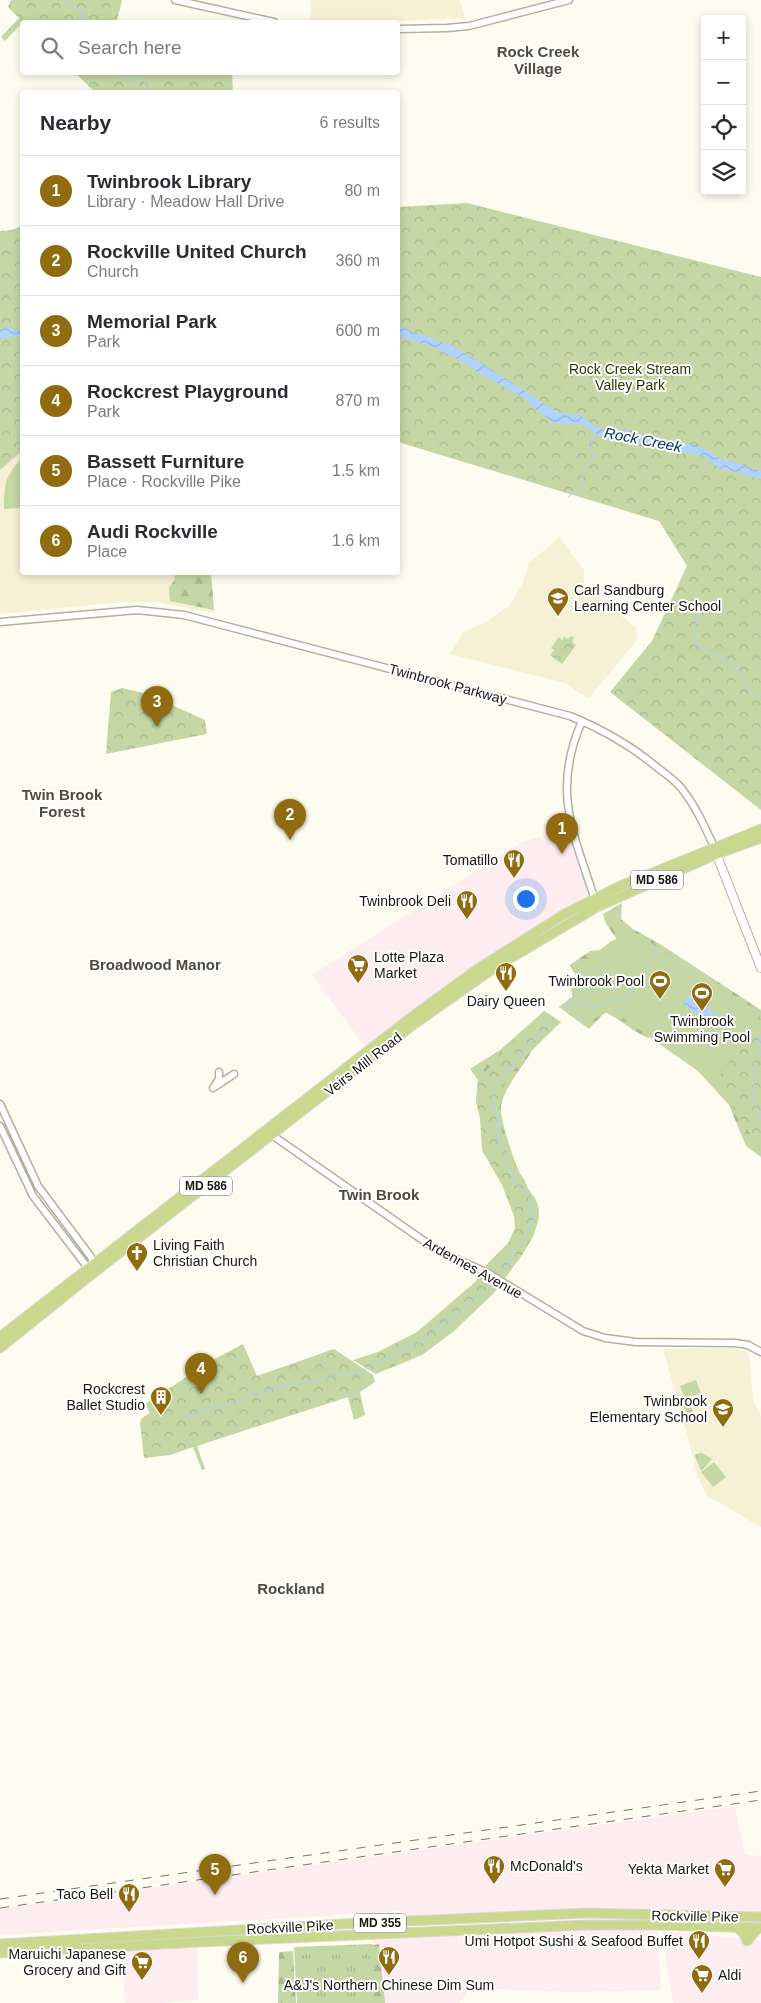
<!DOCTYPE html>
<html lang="en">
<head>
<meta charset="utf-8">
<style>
	:root { --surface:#fff; --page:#f7f7f7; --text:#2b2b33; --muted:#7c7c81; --line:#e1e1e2; --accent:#906b10 }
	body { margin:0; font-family:Arial,sans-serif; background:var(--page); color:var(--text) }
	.controls { position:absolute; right:15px; top:15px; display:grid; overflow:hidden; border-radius:5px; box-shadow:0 2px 8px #0003 }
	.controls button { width:45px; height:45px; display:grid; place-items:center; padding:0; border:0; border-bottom:1px solid var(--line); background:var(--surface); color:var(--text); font:25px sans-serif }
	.you { position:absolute; left:525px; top:898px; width:18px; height:18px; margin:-12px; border:4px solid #fff; border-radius:50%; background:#1a73e8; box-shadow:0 0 0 8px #1a73e833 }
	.badge { display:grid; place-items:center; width:32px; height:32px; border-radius:50%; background:var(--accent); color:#fff; font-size:16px; font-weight:700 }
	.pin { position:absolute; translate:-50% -41px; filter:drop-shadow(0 1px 2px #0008) }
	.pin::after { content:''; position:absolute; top:26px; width:18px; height:15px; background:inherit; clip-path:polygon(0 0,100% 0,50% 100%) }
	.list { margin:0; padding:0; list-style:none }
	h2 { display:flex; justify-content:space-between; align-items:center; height:65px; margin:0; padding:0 20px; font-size:21px }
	h2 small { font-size:16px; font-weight:400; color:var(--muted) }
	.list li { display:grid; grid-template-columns:32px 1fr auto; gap:15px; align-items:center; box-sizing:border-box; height:70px; padding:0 20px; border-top:1px solid var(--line) }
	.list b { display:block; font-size:19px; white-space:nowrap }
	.list p { margin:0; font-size:16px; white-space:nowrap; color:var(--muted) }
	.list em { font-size:16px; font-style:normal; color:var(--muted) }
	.icon { flex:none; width:28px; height:28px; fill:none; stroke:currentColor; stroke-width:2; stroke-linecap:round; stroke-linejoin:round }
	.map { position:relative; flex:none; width:761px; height:2003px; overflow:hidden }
	.search { position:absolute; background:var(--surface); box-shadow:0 2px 8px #0003; left:20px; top:20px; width:380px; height:55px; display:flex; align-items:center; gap:12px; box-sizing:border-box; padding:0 18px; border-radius:5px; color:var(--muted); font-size:19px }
	.panel { position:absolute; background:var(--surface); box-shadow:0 2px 8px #0003; left:20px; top:90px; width:380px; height:485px; border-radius:5px }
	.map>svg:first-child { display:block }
	.commercial { fill:#fdedf0 }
	.built { fill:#f6f0d5 }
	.grass { fill:url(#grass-tufts) }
	.forest { fill:url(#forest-firs) }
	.park { fill:url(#park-crowns) }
	.garden { fill:#c4d7a4 }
	.water { fill:url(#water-waves) }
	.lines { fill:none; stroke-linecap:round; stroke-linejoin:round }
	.stream { stroke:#b0d3ff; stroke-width:1 }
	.tertiary-casing { stroke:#b4b09e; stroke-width:9 }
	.secondary-casing { stroke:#b4b09e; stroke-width:10 }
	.primary-casing { stroke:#dadad9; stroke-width:11 }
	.tertiary { stroke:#fff; stroke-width:6 }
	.secondary { stroke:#fff; stroke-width:8 }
	.primary { stroke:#c9d88c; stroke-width:9 }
	.rail { stroke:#79776e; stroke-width:1; stroke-dasharray:9 9; stroke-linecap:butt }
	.labels { text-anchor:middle; stroke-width:4; stroke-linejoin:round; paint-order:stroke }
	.shield { fill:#fff; stroke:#5d5c58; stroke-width:1 }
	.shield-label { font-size:12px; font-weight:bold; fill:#181610 }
	.park-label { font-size:14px; fill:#2a3900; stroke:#fff }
	.poi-label { font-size:14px; fill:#181610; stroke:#fff; text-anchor:end }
	.street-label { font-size:14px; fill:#181610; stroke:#fff }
	.neighbourhood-label { font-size:15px; font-weight:bold; fill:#4f4c3b; stroke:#fff }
	.water-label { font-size:15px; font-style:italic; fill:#023366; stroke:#fff }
</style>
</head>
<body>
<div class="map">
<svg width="761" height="2003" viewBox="0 0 761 2003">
	<defs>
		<pattern id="grass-tufts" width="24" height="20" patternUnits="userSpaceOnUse" patternTransform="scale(1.25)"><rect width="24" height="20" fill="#c4d7a4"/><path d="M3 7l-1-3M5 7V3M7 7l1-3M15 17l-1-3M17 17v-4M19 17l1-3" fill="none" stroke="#a8b88c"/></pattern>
		<pattern id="forest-firs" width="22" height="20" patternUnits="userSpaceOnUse" patternTransform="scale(1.25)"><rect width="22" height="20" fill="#c4d7a4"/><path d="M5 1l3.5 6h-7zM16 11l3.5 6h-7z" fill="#a8b88c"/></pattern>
		<pattern id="park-crowns" width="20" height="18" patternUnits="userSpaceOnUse" patternTransform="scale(1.25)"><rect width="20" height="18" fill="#c4d7a4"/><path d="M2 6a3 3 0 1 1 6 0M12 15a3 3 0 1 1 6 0" fill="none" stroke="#a8b88c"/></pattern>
		<pattern id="water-waves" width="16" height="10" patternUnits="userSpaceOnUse" patternTransform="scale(1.25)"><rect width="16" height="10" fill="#b0d3ff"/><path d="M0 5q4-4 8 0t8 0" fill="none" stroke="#97b4da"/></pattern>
	</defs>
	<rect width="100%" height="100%" fill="#fefcf0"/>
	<path class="commercial" d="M571,827L594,899L578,907L368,1051L312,975L520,843Z
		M735,1806L743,1848L746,1855L761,1856V1912H530L404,1917V1911L0,1935V1909Z
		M657,1927L661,1990L572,1992L469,1988L460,2003H381L373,1935Z
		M662,1931L761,1940V2003H673Z
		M197,1946L198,2000L160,2003H126L119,1952Z"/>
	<path class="built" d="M311,0H460L465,18L404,21L310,20Z
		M22,451V572L211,573L214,613L156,602H122L0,614V470Z
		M559,537L584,570V584L636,628L638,639L588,699L565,683L450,654L463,632L486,622L509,606L523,582L529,563Z
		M733,1348L749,1353L753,1399L761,1417V1527L706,1495L696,1472L689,1440L663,1349Z"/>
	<path class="grass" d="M373,1944L381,2003H297L294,1947Z"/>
	<path class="forest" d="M175,573H211L214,610L170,601L169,588L175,579Z
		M622,903L621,919L633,929L660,944L761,1010V1157L746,1146L729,1105L698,1071L659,1032L648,1038C632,1031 621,1020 605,1012L589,1029L559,1007L573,996L571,989L580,983L570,965L590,951L599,950L606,954L626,953L605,922L603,914Z
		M544,1011L561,1022C546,1027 536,1045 528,1057C520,1070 502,1092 501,1107C500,1121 515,1163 521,1177C526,1189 540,1199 539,1213C539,1228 529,1242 522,1255L521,1236L476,1102L478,1080L470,1069L500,1050Z
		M379,1944L385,2003H371L369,1946Z
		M293,1951L296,2003H278L279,1952Z"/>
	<path class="park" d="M11,0H122L117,21L120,22H23L5,41L1,37L19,18L8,7Z
		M75,73H232L233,92H95Z
		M467,203L761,277V810L610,692L652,641L687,566L659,521L398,442V207Z
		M22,226V451L0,470V231L11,230Z
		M571,636L574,638L572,642L576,645L562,664L550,655L554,650L551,648L559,637L562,640L564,637L568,639Z
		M122,688L147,694L205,720L207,734L106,754L111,692Z
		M544,1011L561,1022L524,1058L506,1079L499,1108L504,1148L525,1181L535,1208L534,1235L522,1255L506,1277L493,1294L453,1332L422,1355L376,1374L353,1360L378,1352L417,1332L475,1282L488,1263L508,1243L515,1228L514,1216L502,1185L482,1150L480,1118L476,1102L478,1080L501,1054Z
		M761,1014V1149L715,1083Z
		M243,1344L257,1376L334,1349L373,1375L375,1382L360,1392L365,1415L354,1420L348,1397L197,1446L205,1469L202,1470L193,1447L170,1455L144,1458L140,1423L142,1418L150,1413L145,1404L211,1361Z
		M697,1398L702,1402L691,1407L695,1417L687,1419L683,1403Z
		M702,1453L712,1459L701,1471L695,1456L696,1454Z"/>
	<path class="garden" d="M22,457V508L4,509C4,483 5,478 22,457Z
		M632,931L761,1013L715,1083L611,1010L589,1022L570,1010L586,991L577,968L610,942Z
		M696,1380L701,1393L693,1396L690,1388L692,1396L685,1399L680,1386Z
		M714,1462L726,1477L713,1487L701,1472Z"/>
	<path class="water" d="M398,326L453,346L505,378L553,410L560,413L581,415L597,428L618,431L625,429L627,431L696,445L708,450L715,456L761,471V479L719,468L705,457L691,453L629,439L601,437L584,425L553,423L521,396L479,373L464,362L435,348L398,336Z
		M9,327L14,330L22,329V336L0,339V330Z
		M689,996L700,1003L703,1000L709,1003L706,1008L717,1015L711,1024L683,1004Z"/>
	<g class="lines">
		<path class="stream" d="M65,0L69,6L80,10L82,22
			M107,72C126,79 141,71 152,92
			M568,497L583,487L582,471L593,459L591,447L594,432
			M699,611L694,634L695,645L731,661L754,694L761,699
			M564,1009L567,1004L584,1003L600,1007L611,999L623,1000L630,992L640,985L641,974L657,953L654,943
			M759,1120L752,1091L755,1088L753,1082L756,1074L753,1072L752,1064L756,1061L761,1035
			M502,1274L526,1235L533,1221L532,1207L526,1192L516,1183L498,1143V1122L493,1097L496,1085L512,1068L519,1056L553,1019
			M186,1418L200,1411L230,1403L266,1390L330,1378L336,1374L358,1373L429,1338L439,1327L494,1284"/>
		<g class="tertiary-casing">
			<path id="tertiary" d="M175,0L274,22
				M398,29L447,28L469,26L569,0
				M0,622L137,610L184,615L570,716C602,729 632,746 659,769C667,775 676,781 682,789C696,807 705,827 714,847
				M582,721C551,792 574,834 596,903
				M214,1087L219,1079V1072
				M213,1088L234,1074
				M0,1104L38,1186L91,1257L95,1266
				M0,1126L33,1196L88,1268L92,1269
				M269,1133L437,1250L488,1273L583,1331L605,1338L636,1342L735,1343L748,1345L761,1352"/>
		</g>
		<g class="secondary-casing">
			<path id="secondary" d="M714,848L761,968"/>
		</g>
		<g class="primary-casing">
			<path id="primary" d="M0,1337L409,1019L479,968L563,915L620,886L761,829
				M0,1348L96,1271L413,1025L494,968L597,907L717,854L761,838
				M737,1927L744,1934L747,1941L758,1928
				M0,1944L342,1924L586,1913L761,1917
				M0,1953L200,1942L585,1925H656L761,1928"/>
		</g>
		<use href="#tertiary" class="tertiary"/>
		<use href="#secondary" class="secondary"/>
		<use href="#primary" class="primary"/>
		<path class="rail" d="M0,1899L761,1791
			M0,1908L761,1800"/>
	</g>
	<defs>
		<g id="school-pin" transform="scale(1.125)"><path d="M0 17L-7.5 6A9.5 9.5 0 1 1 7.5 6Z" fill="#906b10" stroke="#fff"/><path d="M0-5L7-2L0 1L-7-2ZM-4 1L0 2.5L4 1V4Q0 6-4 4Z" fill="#fff"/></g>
		<g id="restaurant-pin" transform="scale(1.125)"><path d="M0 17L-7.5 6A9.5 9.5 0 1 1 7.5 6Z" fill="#906b10" stroke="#fff"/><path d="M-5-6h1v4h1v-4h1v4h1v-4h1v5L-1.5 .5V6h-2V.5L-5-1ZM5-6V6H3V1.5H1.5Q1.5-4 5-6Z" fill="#fff"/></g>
		<g id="supermarket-pin" transform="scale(1.125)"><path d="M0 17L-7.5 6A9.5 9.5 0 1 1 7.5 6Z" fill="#906b10" stroke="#fff"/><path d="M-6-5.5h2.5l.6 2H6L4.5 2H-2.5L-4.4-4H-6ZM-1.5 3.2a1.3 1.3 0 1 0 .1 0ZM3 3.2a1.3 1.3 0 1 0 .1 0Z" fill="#fff"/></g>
		<g id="stadium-pin" transform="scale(1.125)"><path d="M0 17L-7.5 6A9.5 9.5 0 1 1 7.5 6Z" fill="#906b10" stroke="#fff"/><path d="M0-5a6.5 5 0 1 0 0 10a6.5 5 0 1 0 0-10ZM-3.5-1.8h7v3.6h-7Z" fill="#fff"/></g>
		<g id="church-pin" transform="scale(1.125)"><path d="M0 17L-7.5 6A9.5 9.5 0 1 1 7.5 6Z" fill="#906b10" stroke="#fff"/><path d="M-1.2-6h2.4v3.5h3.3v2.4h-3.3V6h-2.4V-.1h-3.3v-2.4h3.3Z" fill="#fff"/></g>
		<g id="building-pin" transform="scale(1.125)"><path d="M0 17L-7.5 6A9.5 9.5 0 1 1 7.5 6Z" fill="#906b10" stroke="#fff"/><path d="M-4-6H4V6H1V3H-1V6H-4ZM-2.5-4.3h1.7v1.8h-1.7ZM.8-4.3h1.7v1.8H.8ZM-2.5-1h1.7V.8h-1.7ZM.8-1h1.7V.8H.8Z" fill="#fff"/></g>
	</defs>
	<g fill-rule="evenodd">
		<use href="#school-pin" x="558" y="598"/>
		<use href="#restaurant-pin" x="514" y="860"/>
		<use href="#restaurant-pin" x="467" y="901"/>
		<use href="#supermarket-pin" x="358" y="965"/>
		<use href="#restaurant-pin" x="506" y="973"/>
		<use href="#stadium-pin" x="660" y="981"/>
		<use href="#stadium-pin" x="702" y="993"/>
		<use href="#church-pin" x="137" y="1253"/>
		<use href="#building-pin" x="161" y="1397"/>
		<use href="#school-pin" x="723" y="1409"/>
		<use href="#restaurant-pin" x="494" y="1866"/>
		<use href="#supermarket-pin" x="725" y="1869"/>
		<use href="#restaurant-pin" x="129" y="1894"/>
		<use href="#restaurant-pin" x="699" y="1941"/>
		<use href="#restaurant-pin" x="389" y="1957"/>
		<use href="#supermarket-pin" x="142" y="1962"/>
		<use href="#supermarket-pin" x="702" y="1975"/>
	</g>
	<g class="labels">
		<g class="shield">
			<rect x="631" y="870.5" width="52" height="19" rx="4"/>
			<rect x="180" y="1176.5" width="52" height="19" rx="4"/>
			<rect x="354" y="1913.5" width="52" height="19" rx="4"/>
		</g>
		<g class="shield-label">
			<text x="657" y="884">MD 586</text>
			<text x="206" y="1190">MD 586</text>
			<text x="380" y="1927">MD 355</text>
		</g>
		<g class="park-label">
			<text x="630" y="374">Rock Creek Stream<tspan x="630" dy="16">Valley Park</tspan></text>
		</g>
		<g class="poi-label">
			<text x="574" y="595" text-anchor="start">Carl Sandburg<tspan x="574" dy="16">Learning Center School</tspan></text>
			<text x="498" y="865">Tomatillo</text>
			<text x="451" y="906">Twinbrook Deli</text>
			<text x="374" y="962" text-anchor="start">Lotte Plaza<tspan x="374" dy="16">Market</tspan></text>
			<text x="644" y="986">Twinbrook Pool</text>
			<text x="506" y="1006" text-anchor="middle">Dairy Queen</text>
			<text x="702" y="1026" text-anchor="middle">Twinbrook<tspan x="702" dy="16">Swimming Pool</tspan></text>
			<text x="153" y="1250" text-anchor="start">Living Faith<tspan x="153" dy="16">Christian Church</tspan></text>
			<text x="145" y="1394">Rockcrest<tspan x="145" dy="16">Ballet Studio</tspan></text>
			<text x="707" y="1406">Twinbrook<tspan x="707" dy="16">Elementary School</tspan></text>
			<text x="510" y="1871" text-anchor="start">McDonald's</text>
			<text x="709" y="1874">Yekta Market</text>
			<text x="113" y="1899">Taco Bell</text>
			<text x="683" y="1946">Umi Hotpot Sushi &amp; Seafood Buffet</text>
			<text x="126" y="1959">Maruichi Japanese<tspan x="126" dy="16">Grocery and Gift</tspan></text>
			<text x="718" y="1980" text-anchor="start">Aldi</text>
			<text x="389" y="1990" text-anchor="middle">A&amp;J's Northern Chinese Dim Sum</text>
		</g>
		<g class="street-label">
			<text transform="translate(448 684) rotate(15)" y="5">Twinbrook Parkway</text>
			<text transform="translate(363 1064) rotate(-38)" y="5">Veirs Mill Road</text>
			<text transform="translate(473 1268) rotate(29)" y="5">Ardennes Avenue</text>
			<text transform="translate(695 1916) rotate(1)" y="5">Rockville Pike</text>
			<text transform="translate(290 1927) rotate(-3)" y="5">Rockville Pike</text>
		</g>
		<g class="neighbourhood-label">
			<text x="538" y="57">Rock Creek<tspan x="538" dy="17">Village</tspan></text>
			<text x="62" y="800">Twin Brook<tspan x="62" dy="17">Forest</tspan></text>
			<text x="155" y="970">Broadwood Manor</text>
			<text x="379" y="1200">Twin Brook</text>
			<text x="291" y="1594">Rockland</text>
		</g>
		<g class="water-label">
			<text transform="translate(643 440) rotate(11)" y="5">Rock Creek</text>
		</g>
	</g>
</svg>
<div class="controls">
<button>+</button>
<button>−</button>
<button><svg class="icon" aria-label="locate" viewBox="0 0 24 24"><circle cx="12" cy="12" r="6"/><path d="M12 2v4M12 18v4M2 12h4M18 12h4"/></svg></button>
<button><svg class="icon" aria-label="layers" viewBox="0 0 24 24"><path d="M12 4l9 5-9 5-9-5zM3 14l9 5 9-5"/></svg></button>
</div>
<div class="you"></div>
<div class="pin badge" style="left:562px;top:854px">1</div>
<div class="pin badge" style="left:290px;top:840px">2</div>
<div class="pin badge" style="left:157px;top:727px">3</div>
<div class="pin badge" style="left:201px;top:1394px">4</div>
<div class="pin badge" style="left:215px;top:1895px">5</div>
<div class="pin badge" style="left:243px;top:1983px">6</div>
<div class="search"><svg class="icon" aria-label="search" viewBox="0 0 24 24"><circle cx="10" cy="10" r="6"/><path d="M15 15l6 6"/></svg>Search here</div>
<section class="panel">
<h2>Nearby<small>6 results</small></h2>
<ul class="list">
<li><span class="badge">1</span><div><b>Twinbrook Library</b><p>Library · Meadow Hall Drive</p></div><em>80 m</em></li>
<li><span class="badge">2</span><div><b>Rockville United Church</b><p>Church</p></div><em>360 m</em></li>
<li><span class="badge">3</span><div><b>Memorial Park</b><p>Park</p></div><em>600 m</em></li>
<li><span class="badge">4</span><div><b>Rockcrest Playground</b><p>Park</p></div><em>870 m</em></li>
<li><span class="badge">5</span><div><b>Bassett Furniture</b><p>Place · Rockville Pike</p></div><em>1.5 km</em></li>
<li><span class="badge">6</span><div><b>Audi Rockville</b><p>Place</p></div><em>1.6 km</em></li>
</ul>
</section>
</div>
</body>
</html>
